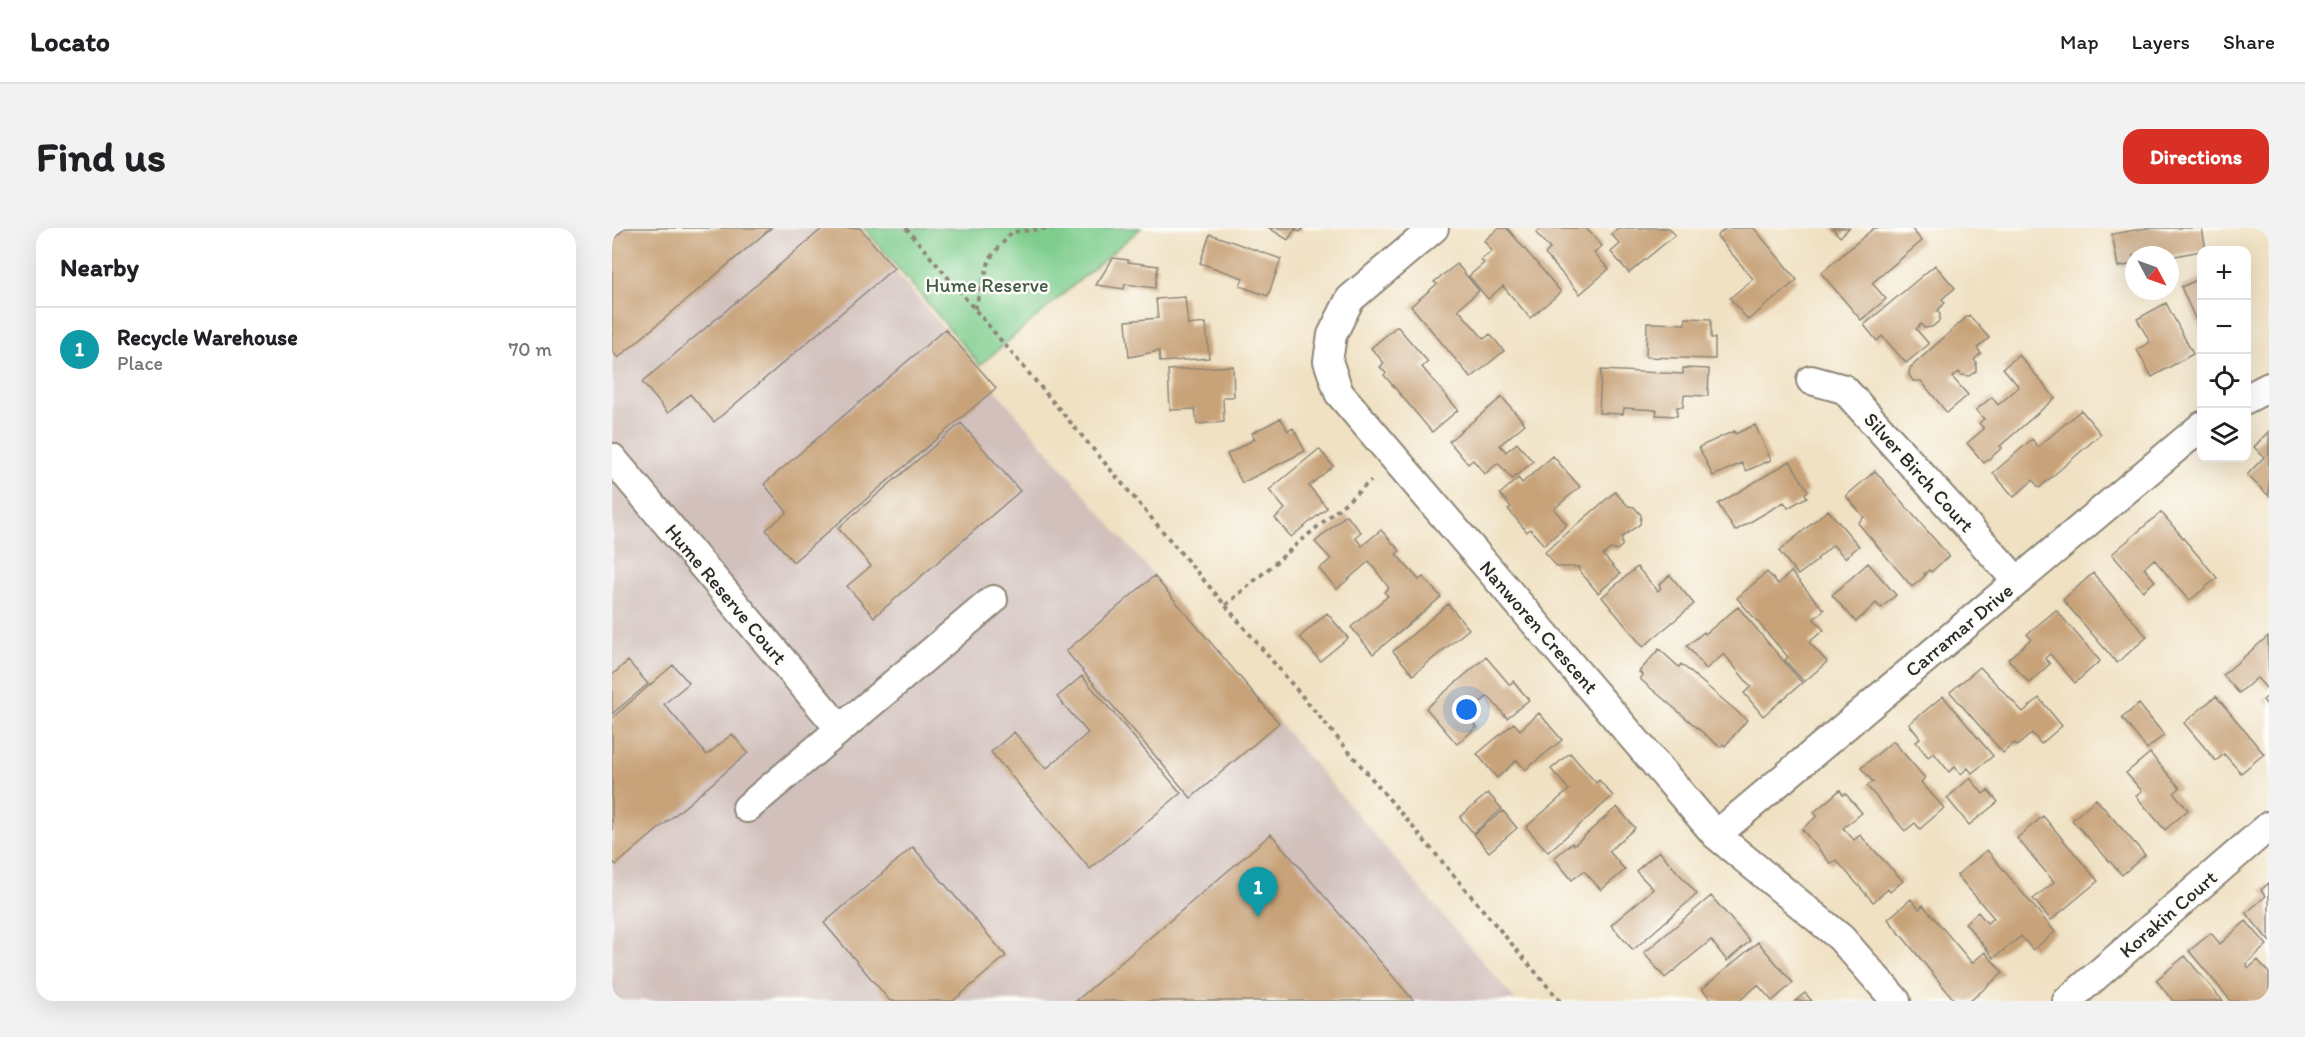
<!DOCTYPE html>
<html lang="en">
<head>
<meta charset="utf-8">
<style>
	:root { --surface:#fff; --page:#f2f2f2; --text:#202124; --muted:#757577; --line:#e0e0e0; --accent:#d93025 }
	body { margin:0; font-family:Itim,sans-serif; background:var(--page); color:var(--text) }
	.controls { position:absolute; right:18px; top:18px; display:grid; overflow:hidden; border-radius:12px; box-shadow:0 6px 24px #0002 }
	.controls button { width:54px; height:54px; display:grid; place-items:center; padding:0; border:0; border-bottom:2px solid var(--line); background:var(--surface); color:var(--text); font:30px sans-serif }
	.compass { position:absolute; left:1513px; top:18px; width:54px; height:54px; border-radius:50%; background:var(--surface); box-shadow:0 6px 24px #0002; rotate:131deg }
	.you { position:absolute; left:855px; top:482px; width:21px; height:21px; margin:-15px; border:4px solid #fff; border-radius:50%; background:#1a73e8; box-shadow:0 0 0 9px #1a73e833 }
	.badge { display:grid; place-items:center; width:39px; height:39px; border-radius:50%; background:var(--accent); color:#fff; font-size:20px; font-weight:700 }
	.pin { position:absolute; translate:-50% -50px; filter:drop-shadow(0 2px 3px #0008) }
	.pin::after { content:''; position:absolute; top:32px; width:21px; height:18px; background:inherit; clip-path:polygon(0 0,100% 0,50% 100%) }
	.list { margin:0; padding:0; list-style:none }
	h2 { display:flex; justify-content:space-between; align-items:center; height:78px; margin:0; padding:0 24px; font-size:26px }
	h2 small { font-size:20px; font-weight:400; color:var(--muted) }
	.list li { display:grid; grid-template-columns:39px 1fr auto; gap:18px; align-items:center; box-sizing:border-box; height:84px; padding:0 24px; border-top:2px solid var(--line) }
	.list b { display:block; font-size:22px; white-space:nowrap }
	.list p { margin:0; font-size:20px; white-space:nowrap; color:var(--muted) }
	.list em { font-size:20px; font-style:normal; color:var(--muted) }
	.icon { flex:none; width:33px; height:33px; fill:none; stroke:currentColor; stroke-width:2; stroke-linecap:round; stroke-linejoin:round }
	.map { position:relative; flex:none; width:1657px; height:773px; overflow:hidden; border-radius:18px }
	header { display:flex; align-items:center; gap:36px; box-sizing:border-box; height:84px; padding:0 30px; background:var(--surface); border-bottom:2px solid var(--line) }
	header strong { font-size:28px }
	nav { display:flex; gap:33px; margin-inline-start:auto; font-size:21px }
	.intro { display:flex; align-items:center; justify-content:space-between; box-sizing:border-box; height:144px; padding:0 36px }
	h1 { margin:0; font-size:42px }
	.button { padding:15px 27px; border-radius:18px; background:var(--accent); color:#fff; font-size:21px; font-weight:700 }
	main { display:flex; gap:36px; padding:0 36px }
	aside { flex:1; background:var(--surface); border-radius:18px; box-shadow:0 6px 24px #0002 }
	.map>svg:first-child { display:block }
	.industrial { fill:#d1c0bc }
	.green { fill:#7ecd8d; stroke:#547c5c; stroke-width:1.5 }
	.building { fill:#c8a379 }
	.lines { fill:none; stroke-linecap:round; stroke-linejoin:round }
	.minor-casing { stroke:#8e8677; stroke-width:32 }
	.path { stroke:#8e8677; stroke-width:4; stroke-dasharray:4.5 4.5; stroke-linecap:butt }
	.minor { stroke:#fff; stroke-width:28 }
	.labels { text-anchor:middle; stroke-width:5; stroke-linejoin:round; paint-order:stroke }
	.park-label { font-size:20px; fill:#445c48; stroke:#fdfcf7 }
	.street-label { font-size:20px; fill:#2b2b2b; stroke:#fdfcf7 }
</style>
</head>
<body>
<header>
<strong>Locato</strong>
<nav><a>Map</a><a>Layers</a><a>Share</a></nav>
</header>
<div class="intro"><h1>Find us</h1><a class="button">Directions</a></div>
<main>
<aside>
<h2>Nearby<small></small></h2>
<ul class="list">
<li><span class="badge" style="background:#0f9aa8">1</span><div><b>Recycle Warehouse</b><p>Place</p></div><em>70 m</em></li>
</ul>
</aside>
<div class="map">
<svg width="1657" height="773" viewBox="0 0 1657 773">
	<rect width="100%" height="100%" fill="#fdfcf7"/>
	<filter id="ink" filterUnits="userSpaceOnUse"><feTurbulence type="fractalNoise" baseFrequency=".0167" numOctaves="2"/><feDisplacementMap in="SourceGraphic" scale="12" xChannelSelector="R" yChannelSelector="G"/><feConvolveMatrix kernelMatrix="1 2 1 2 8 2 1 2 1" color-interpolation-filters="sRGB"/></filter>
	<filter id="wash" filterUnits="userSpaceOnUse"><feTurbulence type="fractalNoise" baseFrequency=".008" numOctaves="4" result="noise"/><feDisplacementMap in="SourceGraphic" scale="24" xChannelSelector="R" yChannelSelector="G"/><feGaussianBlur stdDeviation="1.35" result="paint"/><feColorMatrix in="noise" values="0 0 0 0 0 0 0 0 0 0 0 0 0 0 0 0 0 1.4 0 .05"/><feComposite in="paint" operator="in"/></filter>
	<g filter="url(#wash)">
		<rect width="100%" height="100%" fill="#f0e1c3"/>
		<path class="industrial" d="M0,0H246L904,773H0Z"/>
		<path class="green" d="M252,0H529L368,137Z"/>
		<g id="blocks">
			<path class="building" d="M14,0H159L6,130L0,123V12Z
				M211,0H248L282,40L102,194L78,166L56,185L30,154Z
				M657,0H691L688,4L683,1L676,12Z
				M887,0H895L949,64L918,90L891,58L876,71L857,48L872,35L869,32L880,23L872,13Z
				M930,0H974L990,18L982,25L997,41L968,66L933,26L938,21L924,5Z
				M1006,0H1057L1063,7L1017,45L999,24L1008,16L999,6Z
				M1114,0H1142L1185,52L1136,92L1118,70L1141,51L1105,8Z
				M1220,0H1237L1228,9Z
				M1262,0H1299L1310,13L1260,55L1274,71L1249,92L1209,45Z
				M1535,0H1590L1594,22L1558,29V27H1522V36L1506,39L1500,6Z
				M598,6L669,31L656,68L628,58L631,50L588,35Z
				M501,30L516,32V34L546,38L543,60L513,56L512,61L484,57Z
				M845,36L867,63L846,81L872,111L878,106L892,123L859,150L799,78L825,56L822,54Z
				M1323,37L1343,60L1330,71L1333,75L1325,83L1328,86L1327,93L1320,99L1312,100L1309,96L1304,101L1317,116L1294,135L1270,108L1265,113L1252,97Z
				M1590,50V106L1569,59Z
				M573,69L576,97L594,95L597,130L548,134L547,123L517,129L514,93L546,90L544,71Z
				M1554,75L1581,126L1540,149L1525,122L1538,114L1525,91Z
				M1357,87L1377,110L1365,120L1369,125L1362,132L1364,134V143L1357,148L1349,147L1347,144L1340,149L1356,167L1335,185L1309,153H1301L1297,147L1298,140Z
				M1074,90L1099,91V110H1103V131L1034,129L1035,95L1073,96Z
				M785,98L816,134L810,139L846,182L820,204L772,147L774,145L768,139L772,135L759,120Z
				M333,101L384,160L181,334L154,302L175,284L152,256Z
				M1407,127L1443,170L1388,218L1390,220L1372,235L1355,215L1372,201L1367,195L1372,191L1364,182L1380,169L1386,177L1407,159L1391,140Z
				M621,138L622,169H611L612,194L585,196L583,181L558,182L556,142Z
				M1071,140L1097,141L1096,168L1072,167L1071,179H1065V188L1044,187L1045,182L1012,180L1011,186L987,185L989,142L1071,146Z
				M890,169L913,196L888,217L894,224L905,215L921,234L900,251L886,235L873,246L861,232L856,236L837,213Z
				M1469,182L1489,206L1427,260L1421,252L1402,269L1381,245L1420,211L1426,219Z
				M669,190L676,203L681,200L693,223L630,255L615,226L643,211L640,205Z
				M349,195L408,263L262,389L235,358L259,338L226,300Z
				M1143,197L1159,232L1134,243L1130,235L1101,248L1087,219L1122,203L1123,206Z
				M1657,203V268L1635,247L1652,229L1642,219Z
				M707,221L721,238L697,258L715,280L679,309L663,290L673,281L657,262Z
				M941,228L968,259L942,281L955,297L932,317L918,301L915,304L896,281L899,279L888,266L906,250L910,255Z
				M1178,233L1196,263L1193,265L1195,269L1176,280L1172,274L1123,303L1106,276Z
				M1263,243L1337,328L1319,344L1317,342L1312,346L1314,347L1300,359L1246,295L1252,289L1234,268Z
				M1003,264L1016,278L1022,279L1029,287L1028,296L1010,309V318L1005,322L998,321L991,327L1008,346L986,365L966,341L968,339H945L933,324Z
				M1216,282L1247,318L1233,330L1221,317L1205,331L1206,332L1186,347L1167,323Z
				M1549,284L1605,350L1577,373L1542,331L1532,340L1543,353L1531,363L1500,326Z
				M734,287L749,304L743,309L750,318L769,302L788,323L784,326L807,352L811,349L829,369L761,426L739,399L776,368L772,364L777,360L757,333L725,361L707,341L719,331L703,314Z
				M1256,335L1284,367L1269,380L1264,375L1244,394L1220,367Z
				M1025,339L1046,363L1049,360L1047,357L1058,347L1082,376L1031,419L990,369Z
				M1155,344L1166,356L1179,344L1212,382L1202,391L1212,402L1197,414L1215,434L1192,454L1173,432L1176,429L1125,370Z
				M1481,345L1535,409L1505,435L1451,372Z
				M542,348L667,495L579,570L454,423Z
				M836,376L857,401L801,447L781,423Z
				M1126,379L1190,455L1151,488L1132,465L1139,459L1112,426L1094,441L1075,418L1092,404L1093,406Z
				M1444,382L1488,433L1463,455L1438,426L1433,430L1438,436L1417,455L1396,431L1419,411L1415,406Z
				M715,385L736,410L708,433L688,409Z
				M1656,408L1657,463L1645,450L1627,465L1611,447Z
				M1047,421L1067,439L1069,436L1135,492L1113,518L1111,516L1108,519L1028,451L1031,447L1027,444Z
				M874,429L898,457L901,453L917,472L895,490L876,468L855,486L865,499L845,516L814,480Z
				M16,433L36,456L0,486V447Z
				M61,437L77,455L52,476L95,527L120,506L136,525L4,637L0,632V490Z
				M1368,439L1411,484L1427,470L1450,498L1429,516L1420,505L1405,518L1402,515L1391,525L1338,464Z
				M470,448L569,565L478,641L379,524L402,504L434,541L476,505L445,469Z
				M1657,467V479L1651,472Z
				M1331,468L1381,528L1360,545L1356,540L1349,546L1343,539L1337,544L1322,525L1316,529L1304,514L1308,510L1297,496Z
				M1604,468L1652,526L1629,545L1612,526L1604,533L1572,495Z
				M1527,476L1552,507L1535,521L1510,490Z
				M927,485L950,512L913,542L905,532L885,550L865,526L902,495L908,502Z
				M1281,513L1313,550L1309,554L1332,580L1308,601L1303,595L1293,603L1255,558L1261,554L1249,540Z
				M958,525L984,555L987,552L1001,568L936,624L914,599L957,562L939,541Z
				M1538,525L1568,560L1562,565L1576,582L1553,602L1524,568L1530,563L1514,545Z
				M1358,550L1371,566L1376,562L1386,574L1357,597L1335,570Z
				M1228,562L1231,567L1233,565L1250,585L1231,600L1242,612L1248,607L1291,653L1278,664L1276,661L1261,674L1224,632L1219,636L1190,601L1205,588L1202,584Z
				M876,565L890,581L861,605L848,589Z
				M1484,571L1533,627L1510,647L1460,592Z
				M1005,579L1023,600L997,623L1013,642L989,662L972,643L960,652L942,630L960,615L962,617Z
				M891,583L905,600L877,624L862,606Z
				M1431,588L1486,653L1439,692L1421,671L1442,654L1405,610Z
				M659,606L802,773H464Z
				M301,619L394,728L341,773H278L212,695Z
				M1375,622L1443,704L1421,722L1409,708L1382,730L1353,695L1366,684L1375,695L1382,690L1345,647Z
				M1047,623L1085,666L1021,722L999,697L1041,661L1024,643Z
				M1657,655V713L1634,685L1654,668L1649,662Z
				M1099,668L1138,713L1115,733L1099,712L1053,750L1032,725Z
				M1299,671L1307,681L1311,677L1360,735L1373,724L1391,745L1358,773H1343L1276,691Z
				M1634,693L1655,717L1634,736L1637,740L1646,732L1657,745V771L1655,773H1619L1577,723L1599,705L1608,716Z
				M1146,714L1181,755L1160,773L1146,757L1127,773H1101L1090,761Z
				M1573,728L1611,773H1561L1544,752Z
				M1193,765L1200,773H1183Z"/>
		</g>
	</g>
	<g filter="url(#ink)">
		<use href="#blocks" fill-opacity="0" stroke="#8e8677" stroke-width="1.5"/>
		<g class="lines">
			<g class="minor-casing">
				<path id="minor" d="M822,0L738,71L720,107L716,133L727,165L1104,607L1229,710L1284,773
					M1199,152L1232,161L1405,353
					M1634,171L1657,159
					M0,230L228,501
					M135,580L381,372
					M1104,607L1590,198
					M1455,773L1657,598"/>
			</g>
			<path class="path" d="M294,0L948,773
				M363,81L378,30L400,4L443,0
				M614,377L759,253"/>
			<use href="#minor" class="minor"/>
		</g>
	</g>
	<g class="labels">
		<g class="park-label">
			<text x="375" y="64">Hume Reserve</text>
		</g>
		<g class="street-label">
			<text transform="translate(1307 244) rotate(48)" y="7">Silver Birch Court</text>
			<text transform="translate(114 366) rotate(50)" y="7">Hume Reserve Court</text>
			<text transform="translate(927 399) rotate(49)" y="7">Nanworen Crescent</text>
			<text transform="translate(1347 402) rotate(-40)" y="7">Carramar Drive</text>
			<text transform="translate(1556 686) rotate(-41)" y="7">Korakin Court</text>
		</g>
	</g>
</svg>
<div class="controls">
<button>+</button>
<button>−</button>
<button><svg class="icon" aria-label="locate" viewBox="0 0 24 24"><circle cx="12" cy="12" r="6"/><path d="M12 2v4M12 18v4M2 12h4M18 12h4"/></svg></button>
<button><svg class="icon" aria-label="layers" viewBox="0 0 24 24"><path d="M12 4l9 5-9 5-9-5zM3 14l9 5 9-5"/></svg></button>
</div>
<svg class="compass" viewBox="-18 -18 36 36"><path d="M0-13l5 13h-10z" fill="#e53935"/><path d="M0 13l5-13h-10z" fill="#757577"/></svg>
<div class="you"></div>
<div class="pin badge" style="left:646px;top:689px;background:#0f9aa8">1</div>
</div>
</main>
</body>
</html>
